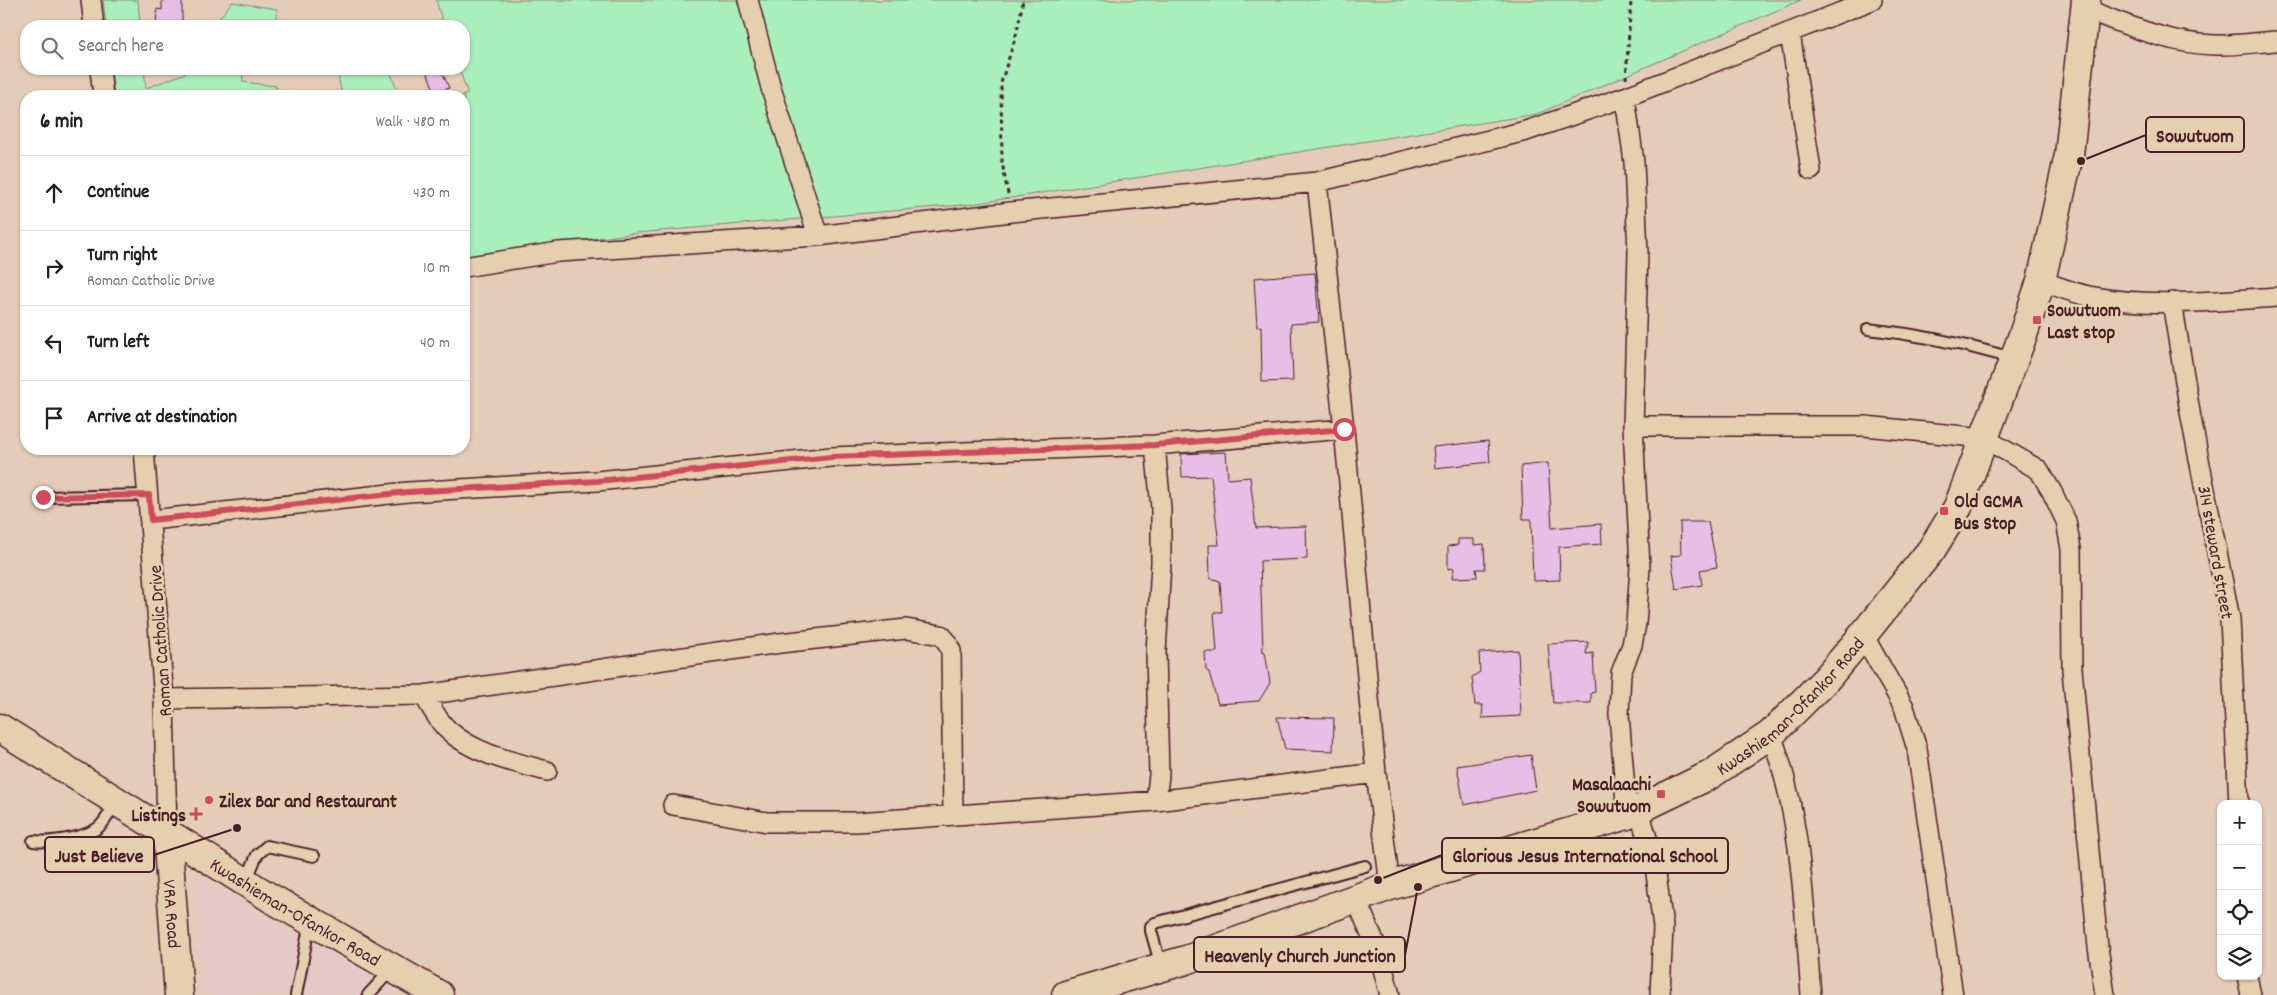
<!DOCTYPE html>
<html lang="en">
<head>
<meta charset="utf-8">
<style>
	:root { --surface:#fff; --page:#f2f2f2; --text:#202124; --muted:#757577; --line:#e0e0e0 }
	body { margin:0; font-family:Dekko,sans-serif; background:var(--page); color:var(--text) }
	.controls { position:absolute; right:15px; bottom:15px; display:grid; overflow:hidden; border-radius:10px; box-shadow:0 1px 4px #0004 }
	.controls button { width:45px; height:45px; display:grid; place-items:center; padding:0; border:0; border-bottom:1px solid var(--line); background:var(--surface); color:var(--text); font:25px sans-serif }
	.stop { position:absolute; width:15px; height:15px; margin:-11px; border:4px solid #d1495b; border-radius:50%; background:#fff }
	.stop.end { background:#d1495b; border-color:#fff; box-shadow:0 1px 5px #0008 }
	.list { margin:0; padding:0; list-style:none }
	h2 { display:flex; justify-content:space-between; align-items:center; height:65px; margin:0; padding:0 20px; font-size:21px }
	h2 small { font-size:16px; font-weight:400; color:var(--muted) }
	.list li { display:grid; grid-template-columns:32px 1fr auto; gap:15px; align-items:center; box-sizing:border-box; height:75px; padding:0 20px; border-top:1px solid var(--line) }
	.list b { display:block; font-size:19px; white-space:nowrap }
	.list p { margin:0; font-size:16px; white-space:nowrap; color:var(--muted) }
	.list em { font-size:16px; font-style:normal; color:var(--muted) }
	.icon { flex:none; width:28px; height:28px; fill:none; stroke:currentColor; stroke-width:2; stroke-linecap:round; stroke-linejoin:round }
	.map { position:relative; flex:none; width:2277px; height:995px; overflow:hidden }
	.search { position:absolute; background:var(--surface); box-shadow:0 1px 4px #0004; left:20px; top:20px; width:450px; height:55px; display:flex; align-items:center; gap:12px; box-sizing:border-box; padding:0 18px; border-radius:20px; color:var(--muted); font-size:19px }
	.panel { position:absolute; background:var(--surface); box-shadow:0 1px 4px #0004; left:20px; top:90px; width:450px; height:365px; border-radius:20px }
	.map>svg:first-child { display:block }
	.built { fill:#e6c8c6 }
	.green { fill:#a9efbb; stroke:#7a8773 }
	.building { fill:#e7bee6; stroke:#4a1f2b }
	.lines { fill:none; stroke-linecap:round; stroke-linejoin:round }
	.lane-casing { stroke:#4a1f2b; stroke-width:14 }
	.street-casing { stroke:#4a1f2b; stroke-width:22 }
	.secondary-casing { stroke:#4a1f2b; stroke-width:31 }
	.path { stroke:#4a1f2b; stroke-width:3; stroke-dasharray:4 4; stroke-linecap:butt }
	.lane { stroke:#e5cfae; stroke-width:10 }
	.street { stroke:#e5cfae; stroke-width:19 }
	.secondary { stroke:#e5cfae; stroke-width:28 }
	.route { stroke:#d1495b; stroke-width:6 }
	.poi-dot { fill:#d1495b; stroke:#e5cfae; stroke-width:2 }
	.labels { text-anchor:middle; stroke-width:5; stroke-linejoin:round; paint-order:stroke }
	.poi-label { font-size:19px; font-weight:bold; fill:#4a1f2b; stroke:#e5cfae; text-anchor:start }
	.street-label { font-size:19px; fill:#4a1f2b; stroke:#e5cfae }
	.leader { fill:none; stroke:#4a1f2b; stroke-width:2 }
	.callout-dot { fill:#4a1f2b; stroke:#e5cfae; stroke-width:2 }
	.callout { fill:#e5cfae; stroke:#4a1f2b; stroke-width:2 }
	.callout-label { font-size:20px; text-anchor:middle; font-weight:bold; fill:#4a1f2b }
</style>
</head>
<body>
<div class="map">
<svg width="2277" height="995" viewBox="0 0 2277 995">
	<rect width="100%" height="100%" fill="#e5ccb9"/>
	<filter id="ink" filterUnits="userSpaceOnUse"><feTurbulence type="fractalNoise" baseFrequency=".02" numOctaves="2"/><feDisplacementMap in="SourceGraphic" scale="10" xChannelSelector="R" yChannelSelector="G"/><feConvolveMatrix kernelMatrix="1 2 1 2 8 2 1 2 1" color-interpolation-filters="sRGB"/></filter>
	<g filter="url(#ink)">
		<path class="built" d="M195,875L399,990V995H201Z"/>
		<path class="green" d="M103,0H138L140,26H106Z
			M436,0H1801L1537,114L972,204L637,233L464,256V96H461L468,94L459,69H464V26H444Z
			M232,2L277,9V26H213Z
			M111,69H144L146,88L186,73L189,69H242L243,82L276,86L275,96H114Z
			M337,69H389L400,96H342Z"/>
		<path class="building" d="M162,0H182V26H156L157,9L162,10Z
			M426,69H441L449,88L435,93Z
			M1315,273L1319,322L1291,324L1293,381L1262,382L1261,326L1257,327L1254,278Z
			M1488,441L1490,462L1435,468L1433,447Z
			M1226,452L1228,479L1250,477L1256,528L1306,526L1307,559L1260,561L1263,652H1265L1270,683L1259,701L1218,704L1209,672L1206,670L1205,652H1217L1214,612H1222L1220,581L1210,578L1209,545H1219L1211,476L1182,477L1181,454Z
			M1548,463L1552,528L1601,524L1602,544L1559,547L1560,580L1533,581L1531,519H1523L1521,466Z
			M1680,522H1708L1717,567L1700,570L1702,585L1676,589L1671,556L1681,555Z
			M1458,539H1474V545L1484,544L1485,569H1476L1477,577L1452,578L1454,568L1448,569V546L1458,545Z
			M1588,642L1586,654L1593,653L1595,692L1591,693V703H1553L1548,644Z
			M1518,650L1521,716L1482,718L1483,705H1475L1472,677L1480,672L1479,653Z
			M1277,717L1334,718L1333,751L1285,749Z
			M1531,755L1536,790L1464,805L1457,766Z"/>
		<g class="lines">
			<g class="lane-casing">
				<path id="lane" d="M1868,329C1914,334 1957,342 2001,355L2006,366
					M43,497L149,495
					M33,841C50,843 89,838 101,825C107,819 111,810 116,802
					M246,881L257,855L267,846L314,856
					M1161,966L1151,931V926L1155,923L1365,866
					M296,995L310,922
					M368,995L392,969"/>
			</g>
			<g class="street-casing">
				<path id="street" d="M91,0L94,26
					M748,0L771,88L818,236
					M2085,9C2127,25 2169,44 2215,45C2235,46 2257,42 2277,41
					M1790,33L1811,170
					M100,69L103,96
					M1625,97L1634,162L1638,253L1633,426L1640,567L1636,624L1632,645L1621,673L1619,714L1627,815
					M1317,182L1344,429L1376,773L1390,886
					M464,267L558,252L818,236L1011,212L1317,182L1526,131L1625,97L1872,0
					M2041,281C2057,286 2073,293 2089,296C2149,308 2216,301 2277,297
					M2172,302L2191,418L2230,619L2239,804
					M1633,426H1865L1984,438L2039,470L2052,492L2066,521L2071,549L2072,669L2098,947L2105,995
					M1155,445L1161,508V563L1156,653L1159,775L1156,801
					M144,449L164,699L167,833
					M151,520L408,492L597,481L831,457L1155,445L1344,429
					M1863,635L1904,707L1917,749L1953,995
					M424,695C431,707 437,720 448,730C474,754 513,762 547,771
					M164,699L424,695L780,643L906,629L941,635L947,642L951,651L953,815
					M1771,734C1802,818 1804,907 1811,995
					M673,805L767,822H857L1156,801L1376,773
					M1639,810L1655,866L1663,927L1660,995
					M1356,899L1378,950L1390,995
					M2247,976L2251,995"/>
			</g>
			<g class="secondary-casing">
				<g id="secondary">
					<path id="s1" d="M0,728L269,897L439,995"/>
					<path id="s2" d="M167,833L179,995"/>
					<path id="s3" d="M1066,995L1186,960L1390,886L1627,815L1710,775L1771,734L1827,678L1863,635L1932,549L1958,507L2023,335L2041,281L2069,155L2086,0"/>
				</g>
			</g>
			<path class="path" d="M1626,79L1631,0
				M1008,194L1002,162L1001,83L1017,32L1023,0"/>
			<use href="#lane" class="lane"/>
			<use href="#street" class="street"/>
			<use href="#secondary" class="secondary"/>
		</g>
	</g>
	<g class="lines" filter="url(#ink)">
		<path class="route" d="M43,497L149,495L151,520L408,492L597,481L831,457L1155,445L1344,429"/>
	</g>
	<g class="poi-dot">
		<rect x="2032" y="315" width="10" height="10" rx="2.5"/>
		<rect x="1939" y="506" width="10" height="10" rx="2.5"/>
		<rect x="1656" y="789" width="10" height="10" rx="2.5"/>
		<circle cx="209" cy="800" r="5"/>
		<path d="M193.5 806.5h5v5h5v5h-5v5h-5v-5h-5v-5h5z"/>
	</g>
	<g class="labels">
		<g class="poi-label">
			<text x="2047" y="316">Sowutuom<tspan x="2047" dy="22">Last stop</tspan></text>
			<text x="1954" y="507">Old GCMA<tspan x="1954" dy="22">Bus Stop</tspan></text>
			<text x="1651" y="790" text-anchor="end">Masalaachi<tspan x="1651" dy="22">Sowutuom</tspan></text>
			<text x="219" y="807">Zilex Bar and Restaurant</text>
			<text x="186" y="821" text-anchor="end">Listings</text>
		</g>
		<g class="street-label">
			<text transform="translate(2217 552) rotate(80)" y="7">314 steward street</text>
			<text transform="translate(159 641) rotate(-94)" y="7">Roman Catholic Drive</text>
			<text dy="7" stroke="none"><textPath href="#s3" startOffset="788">Kwashieman-Ofankor Road</textPath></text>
			<text dy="7" stroke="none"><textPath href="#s1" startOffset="348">Kwashieman-Ofankor Road</textPath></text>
			<text dy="7" stroke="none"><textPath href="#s2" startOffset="81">VRA Road</textPath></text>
		</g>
	</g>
	<path class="leader" d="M2081 161L2146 135M237 828L154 855M1378 880L1442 855M1418 887L1405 955"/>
	<g class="callout-dot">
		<circle cx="2081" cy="161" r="5"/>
		<circle cx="237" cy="828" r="5"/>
		<circle cx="1378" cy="880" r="5"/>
		<circle cx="1418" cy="887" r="5"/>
	</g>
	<g class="callout">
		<rect x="2146" y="117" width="98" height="35" rx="5"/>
		<rect x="45" y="837" width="109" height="35" rx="5"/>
		<rect x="1442" y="838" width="286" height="35" rx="5"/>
		<rect x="1194" y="937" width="211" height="35" rx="5"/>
	</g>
	<g class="callout-label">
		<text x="2195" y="142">Sowutuom</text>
		<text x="99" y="862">Just Believe</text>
		<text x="1585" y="862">Glorious Jesus International School</text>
		<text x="1300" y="962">Heavenly Church Junction</text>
	</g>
</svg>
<div class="controls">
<button>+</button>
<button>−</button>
<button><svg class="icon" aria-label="locate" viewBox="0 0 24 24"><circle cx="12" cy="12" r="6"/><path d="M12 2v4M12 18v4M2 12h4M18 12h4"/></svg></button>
<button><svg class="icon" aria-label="layers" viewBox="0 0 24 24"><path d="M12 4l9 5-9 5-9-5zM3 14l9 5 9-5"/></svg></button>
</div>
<div class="stop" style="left:1344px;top:429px"></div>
<div class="stop end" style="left:43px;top:497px"></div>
<div class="search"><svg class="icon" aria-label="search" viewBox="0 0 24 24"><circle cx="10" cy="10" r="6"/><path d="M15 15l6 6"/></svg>Search here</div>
<section class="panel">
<h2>6 min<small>Walk · 480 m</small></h2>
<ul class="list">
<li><svg class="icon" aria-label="ahead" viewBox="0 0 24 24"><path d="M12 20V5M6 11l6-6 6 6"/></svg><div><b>Continue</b></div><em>430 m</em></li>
<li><svg class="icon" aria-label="right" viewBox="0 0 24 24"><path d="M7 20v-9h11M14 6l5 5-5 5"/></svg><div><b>Turn right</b><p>Roman Catholic Drive</p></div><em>10 m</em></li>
<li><svg class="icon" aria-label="left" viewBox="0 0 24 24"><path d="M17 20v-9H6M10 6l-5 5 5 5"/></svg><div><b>Turn left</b></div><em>40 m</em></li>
<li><svg class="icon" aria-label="arrive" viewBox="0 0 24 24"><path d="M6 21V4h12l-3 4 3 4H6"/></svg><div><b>Arrive at destination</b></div></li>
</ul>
</section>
</div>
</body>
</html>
